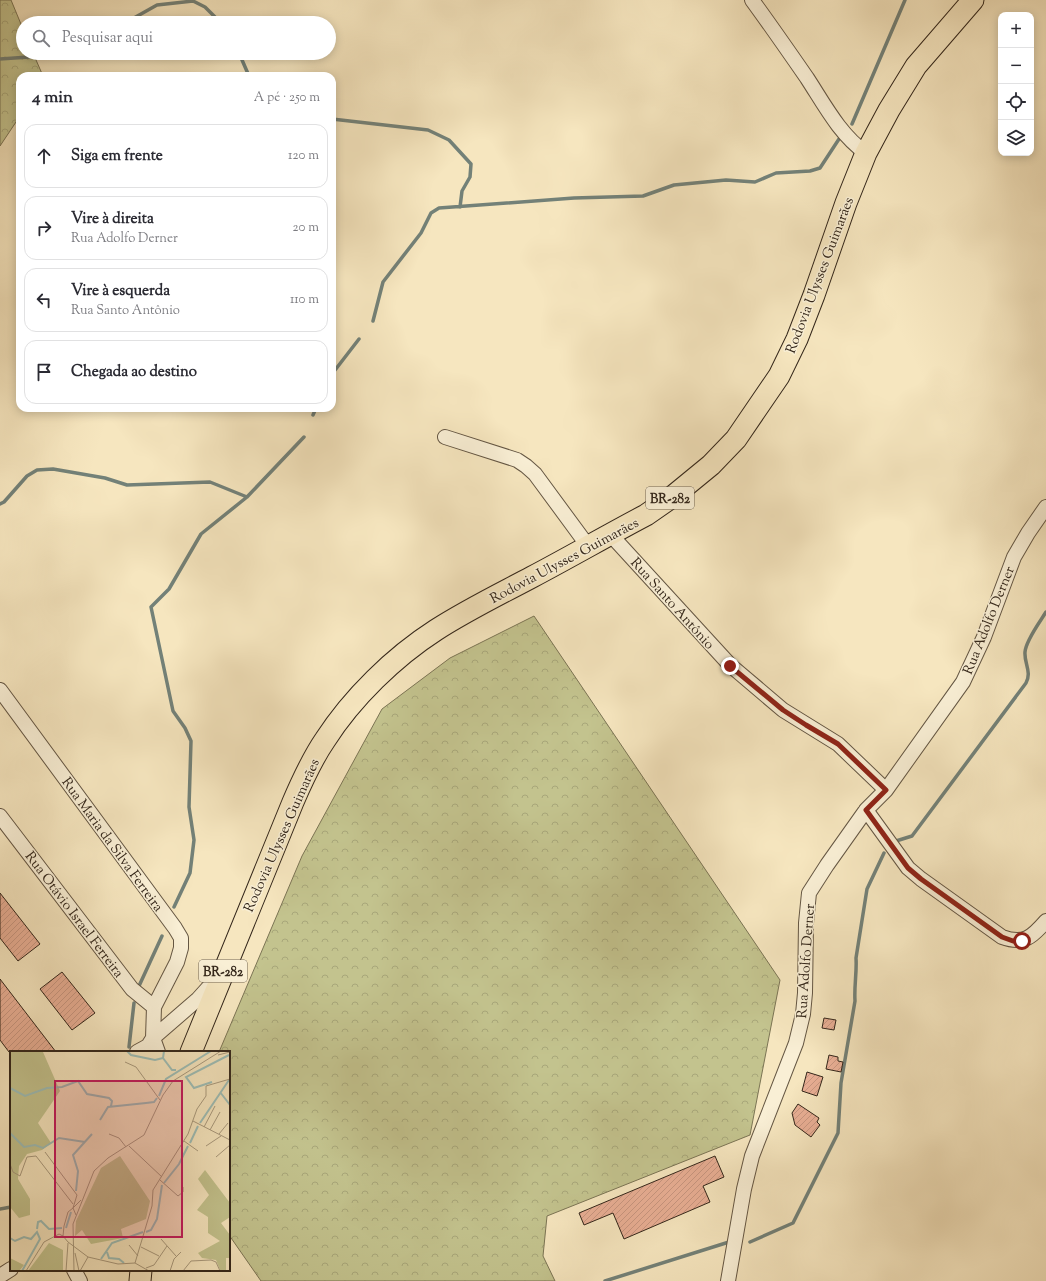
<!DOCTYPE html>
<html lang="pt">
<head>
<meta charset="utf-8">
<style>
	:root { --surface:#fff; --page:#f2f2f3; --text:#2b2b33; --muted:#7c7c81; --line:#e1e1e2 }
	body { margin:0; font-family:"Sorts Mill Goudy",serif; background:var(--page); color:var(--text) }
	.controls { position:absolute; right:12px; top:12px; display:grid; overflow:hidden; border-radius:8px; box-shadow:0 2px 10px #0003 }
	.controls button { width:36px; height:36px; display:grid; place-items:center; padding:0; border:0; border-bottom:1px solid var(--line); background:var(--surface); color:var(--text); font:20px sans-serif }
	.stop { position:absolute; width:12px; height:12px; margin:-9px; border:3px solid #8f2418; border-radius:50%; background:#fff }
	.stop.end { background:#8f2418; border-color:#fff; box-shadow:0 1px 4px #0008 }
	.list { margin:0; padding:0; list-style:none }
	h2 { display:flex; justify-content:space-between; align-items:center; height:52px; margin:0; padding:0 16px; font-size:17px }
	h2 small { font-size:13px; font-weight:400; color:var(--muted) }
	.list li { display:grid; grid-template-columns:26px 1fr auto; gap:12px; align-items:center; box-sizing:border-box; height:64px; margin:0 8px 8px; padding:0 8px; border:1px solid var(--line); border-radius:12px }
	.list b { display:block; font-size:15px; white-space:nowrap }
	.list p { margin:0; font-size:13px; white-space:nowrap; color:var(--muted) }
	.list em { font-size:13px; font-style:normal; color:var(--muted) }
	.icon { flex:none; width:22px; height:22px; fill:none; stroke:currentColor; stroke-width:2; stroke-linecap:round; stroke-linejoin:round }
	.map { position:relative; flex:none; width:1046px; height:1281px; overflow:hidden }
	.search { position:absolute; background:var(--surface); box-shadow:0 2px 10px #0003; left:16px; top:16px; width:320px; height:44px; display:flex; align-items:center; gap:10px; box-sizing:border-box; padding:0 14px; border-radius:22px; color:var(--muted); font-size:15px }
	.panel { position:absolute; background:var(--surface); box-shadow:0 2px 10px #0003; left:16px; top:72px; width:320px; height:340px; border-radius:12px }
	.map>svg:first-child { display:block }
	.forest { fill:url(#forest-crowns); stroke:#7b7454 }
	.lines { fill:none; stroke-linecap:round; stroke-linejoin:round }
	.stream { stroke:#738178; stroke-width:3.5 }
	.building { fill:url(#building-hatch); stroke:#33261a }
	.minor-casing { stroke:#645643; stroke-width:16 }
	.highway-casing { stroke:#33261a; stroke-width:23 }
	.minor { stroke:#f9efd5; stroke-width:14 }
	.highway { stroke:#f6e6bf; stroke-width:21 }
	.route { stroke:#8f2418; stroke-width:5 }
	.labels { text-anchor:middle; stroke-width:3; stroke-linejoin:round; paint-order:stroke }
	.shield { fill:#f9efd5; stroke:#6e6252; stroke-width:1 }
	.shield-label { font-size:13px; font-weight:bold; fill:#33261a }
	.street-label { font-size:14px; fill:#33261a; stroke:#f9efd5 }
	.inset-river { fill:none; stroke:#9dbeb7; stroke-width:2 }
	.inset-road { fill:none; stroke:#a8997d; stroke-width:1 }
	.view { fill:#c2185b; fill-opacity:0.15; stroke:#c2185b; stroke-width:2 }
	.inset-edge { fill:none; stroke:#33261a; stroke-width:2 }
</style>
</head>
<body>
<div class="map">
<svg width="1046" height="1281" viewBox="0 0 1046 1281">
	<defs>
		<pattern id="forest-crowns" width="20" height="18" patternUnits="userSpaceOnUse"><rect width="20" height="18" fill="#c3c38e"/><path d="M2 6a3 3 0 1 1 6 0M12 15a3 3 0 1 1 6 0" fill="none" stroke="#a8a77a"/></pattern>
		<pattern id="building-hatch" width="6" height="6" patternUnits="userSpaceOnUse"><rect width="6" height="6" fill="#e9af95"/><path d="M-1 1l2-2M0 6l6-6M5 7l2-2" fill="none" stroke="#c89680"/></pattern>
	</defs>
	<rect width="100%" height="100%" fill="#f6e6bf"/>
	<filter id="stains"><feTurbulence type="fractalNoise" baseFrequency=".005" numOctaves="4"/><feColorMatrix values="0 0 0 0 .2 0 0 0 0 .09 0 0 0 0 .02 0 0 0 .5 -.17"/></filter>
	<radialGradient id="worn" r=".72"><stop offset=".6" stop-color="#630" stop-opacity="0"/><stop offset="1" stop-color="#630" stop-opacity=".3"/></radialGradient>
	<path class="forest" d="M0,0H11L23,29V53H33L43,76H20V116L0,146Z
		M534,616L780,980L750,1135L547,1216L543,1256L555,1281H261L229,1235V1052H219L302,856L382,709L450,658Z"/>
	<g class="lines">
		<path class="stream" d="M125,23L157,5L193,1L205,7L221,23
			M239,53L249,76
			M0,59L29,57L50,53
			M332,119L428,130L449,140L471,164L470,177L462,191L460,207
			M852,124L905,0
			M373,321L383,282L421,233L431,213L439,208L574,198L643,196L674,185L726,180L755,182L776,173L810,171L820,168L839,139
			M332,374L359,339
			M313,415L316,408
			M0,504L4,502L27,476L37,470L53,469L105,478L127,485L210,482L247,497
			M896,841L912,836L1026,683C1032,672 1024,663 1025,652C1026,640 1040,622 1046,612
			M174,907L190,873L194,840L189,807L191,741L185,728L173,711L151,607L169,589L201,534L247,497L304,437
			M139,986L162,936
			M129,1047L134,1003
			M0,1209L11,1207
			M750,1242L793,1223L838,1133L841,1083L855,1001C854,986 857,972 856,958L867,889L884,853
			M605,1281L729,1242"/>
	</g>
	<path class="building" d="M0,893L40,944L18,961L0,938Z
		M62,972L95,1013L72,1030L40,989Z
		M0,979L56,1052H9L0,1040Z
		M824,1018L836,1020L834,1030L822,1028Z
		M829,1055L838,1057V1061L843,1062L841,1072L826,1069Z
		M807,1072L823,1077L817,1096L802,1091Z
		M798,1104L819,1118L817,1122L820,1125L811,1137L795,1125L792,1113Z
		M715,1156L724,1177L703,1186L710,1202L624,1239L613,1213L584,1225L579,1213Z"/>
	<g class="lines">
		<g class="minor-casing">
			<path id="minor" d="M752,0C771,26 789,52 807,78C824,104 840,135 866,153
				M445,437L517,460L526,466L535,474L588,546
				M610,534L730,665L783,710L838,744L886,790
				M0,690L175,928L181,938V948L177,962L154,1007L153,1038L148,1046L137,1052
				M866,810L908,868L921,879L1002,937C1024,945 1032,937 1046,921
				M0,816L132,989L154,1007
				M158,1052L153,1038L198,999L216,979
				M74,1270L80,1281
				M0,1276L11,1269
				M728,1281L744,1189L752,1156L796,1043L803,1014L805,993L806,923L809,893L827,865L866,810L886,790L963,682L984,637L1014,557L1028,533L1046,507"/>
		</g>
		<g class="highway-casing">
			<path id="highway" d="M191,1052L293,802C302,781 312,759 325,740C352,698 394,657 436,630C467,610 500,594 532,577C570,557 608,535 646,515L672,497L711,465L736,439L779,376L797,339L814,295L846,203L866,153L889,110L916,66L973,0
				M140,1281L141,1270"/>
		</g>
		<use href="#minor" class="minor"/>
		<use href="#highway" class="highway"/>
	</g>
	<g class="lines">
		<path class="route" d="M730,666L783,710L806,725L838,744L886,790L866,810L908,868L921,879L1002,937L1013,941H1022"/>
	</g>
	<g class="labels">
		<g class="shield">
			<rect x="646" y="487" width="48" height="22" rx="3"/>
			<rect x="199" y="960" width="48" height="22" rx="3"/>
		</g>
		<g class="shield-label">
			<text x="670" y="503">BR-282</text>
			<text x="223" y="976">BR-282</text>
		</g>
		<g class="street-label">
			<text transform="translate(819 275) rotate(-69)" y="5">Rodovia Ulysses Guimarães</text>
			<text transform="translate(564 560) rotate(-28)" y="5">Rodovia Ulysses Guimarães</text>
			<text transform="translate(673 603) rotate(48)" y="5">Rua Santo Antônio</text>
			<text transform="translate(988 620) rotate(-68)" y="5">Rua Adolfo Derner</text>
			<text transform="translate(281 835) rotate(-66)" y="5">Rodovia Ulysses Guimarães</text>
			<text transform="translate(113 844) rotate(54)" y="5">Rua Maria da Silva Ferreira</text>
			<text transform="translate(75 914) rotate(53)" y="5">Rua Otávio Israel Ferreira</text>
			<text transform="translate(805 961) rotate(-86)" y="5">Rua Adolfo Derner</text>
		</g>
	</g>
	<g transform="translate(10 1051)">
		<rect width="220" height="220" fill="#f6e6bf"/>
		<path d="M0,1H33L50,40L28,72L41,92L32,99L17,103L9,115L8,128L20,148V164L9,167L0,156ZM110,105L140,150L136,168L111,178L113,187L81,193L72,179L65,185L66,170L91,117ZM195,119L220,152V166L211,172L220,184V207H216V219H210L206,209L192,207L188,202L210,190L198,182V166L187,159L199,144L188,128ZM39,192L53,199V219L18,220ZM0,207L14,214L10,219H0Z" fill="#c3c38e"/>
		<path class="inset-river" d="M117,0L121,4L145,9L153,7M154,0L153,7L162,19H166M202,31L184,37L176,26L219,4M0,37L15,45L37,37L52,36L68,30L77,43L99,47L102,50L101,55M210,41L220,54M149,45L156,28L201,0M90,69L98,56L136,52L144,51L147,47M190,72L219,29M0,82L14,96L25,94L33,97L49,87L75,91M180,92L188,75M154,132L169,113L178,95M66,140L68,120L63,104L82,83M56,177L61,161M27,178L28,171L31,170L39,178L52,177M136,181L141,179L147,168L152,134M0,187L5,190L14,186L21,188L27,181L30,188L12,220M97,201L99,207L109,208L114,212M91,208L102,192L133,181"/>
		<path class="inset-road" d="M208,4L220,1M115,11L126,16L150,49M183,70L220,89M194,76L205,55M200,79L210,61M99,83L109,87L116,96M209,83L218,72M174,90L188,100M119,95L152,126M196,95L211,85M35,101L67,144L63,157L58,161L54,175L53,185L58,191L78,206L108,213L125,212L139,220M206,106L220,94M0,113L3,121L10,125L17,106L26,105L63,153M150,129L168,145L173,141V136M66,164L63,157L71,149M151,188L166,205M119,194L128,205M131,196L149,205M65,202L69,220M125,212L142,155L143,139L178,83L187,58L196,45V35L220,28M136,217L144,214L157,195M16,220L34,191L49,183L53,185M56,220L58,192M64,220L63,173L84,120L98,107L134,84L153,44L163,30L211,0M70,220L78,206M160,220L164,208L171,201M173,220L181,210L201,209L206,211L210,220"/>
		<path class="view" d="M45,30H172V186H45Z"/>
		<rect width="220" height="220" class="inset-edge"/>
	</g>
	<rect width="100%" height="100%" filter="url(#stains)"/>
	<rect width="100%" height="100%" fill="url(#worn)"/>
</svg>
<div class="controls">
<button>+</button>
<button>−</button>
<button><svg class="icon" aria-label="locate" viewBox="0 0 24 24"><circle cx="12" cy="12" r="6"/><path d="M12 2v4M12 18v4M2 12h4M18 12h4"/></svg></button>
<button><svg class="icon" aria-label="layers" viewBox="0 0 24 24"><path d="M12 4l9 5-9 5-9-5zM3 14l9 5 9-5"/></svg></button>
</div>
<div class="stop" style="left:1022px;top:941px"></div>
<div class="stop end" style="left:730px;top:666px"></div>
<div class="search"><svg class="icon" aria-label="search" viewBox="0 0 24 24"><circle cx="10" cy="10" r="6"/><path d="M15 15l6 6"/></svg>Pesquisar aqui</div>
<section class="panel">
<h2>4 min<small>A pé · 250 m</small></h2>
<ul class="list">
<li><svg class="icon" aria-label="ahead" viewBox="0 0 24 24"><path d="M12 20V5M6 11l6-6 6 6"/></svg><div><b>Siga em frente</b></div><em>120 m</em></li>
<li><svg class="icon" aria-label="right" viewBox="0 0 24 24"><path d="M7 20v-9h11M14 6l5 5-5 5"/></svg><div><b>Vire à direita</b><p>Rua Adolfo Derner</p></div><em>20 m</em></li>
<li><svg class="icon" aria-label="left" viewBox="0 0 24 24"><path d="M17 20v-9H6M10 6l-5 5 5 5"/></svg><div><b>Vire à esquerda</b><p>Rua Santo Antônio</p></div><em>110 m</em></li>
<li><svg class="icon" aria-label="arrive" viewBox="0 0 24 24"><path d="M6 21V4h12l-3 4 3 4H6"/></svg><div><b>Chegada ao destino</b></div></li>
</ul>
</section>
</div>
</body>
</html>
